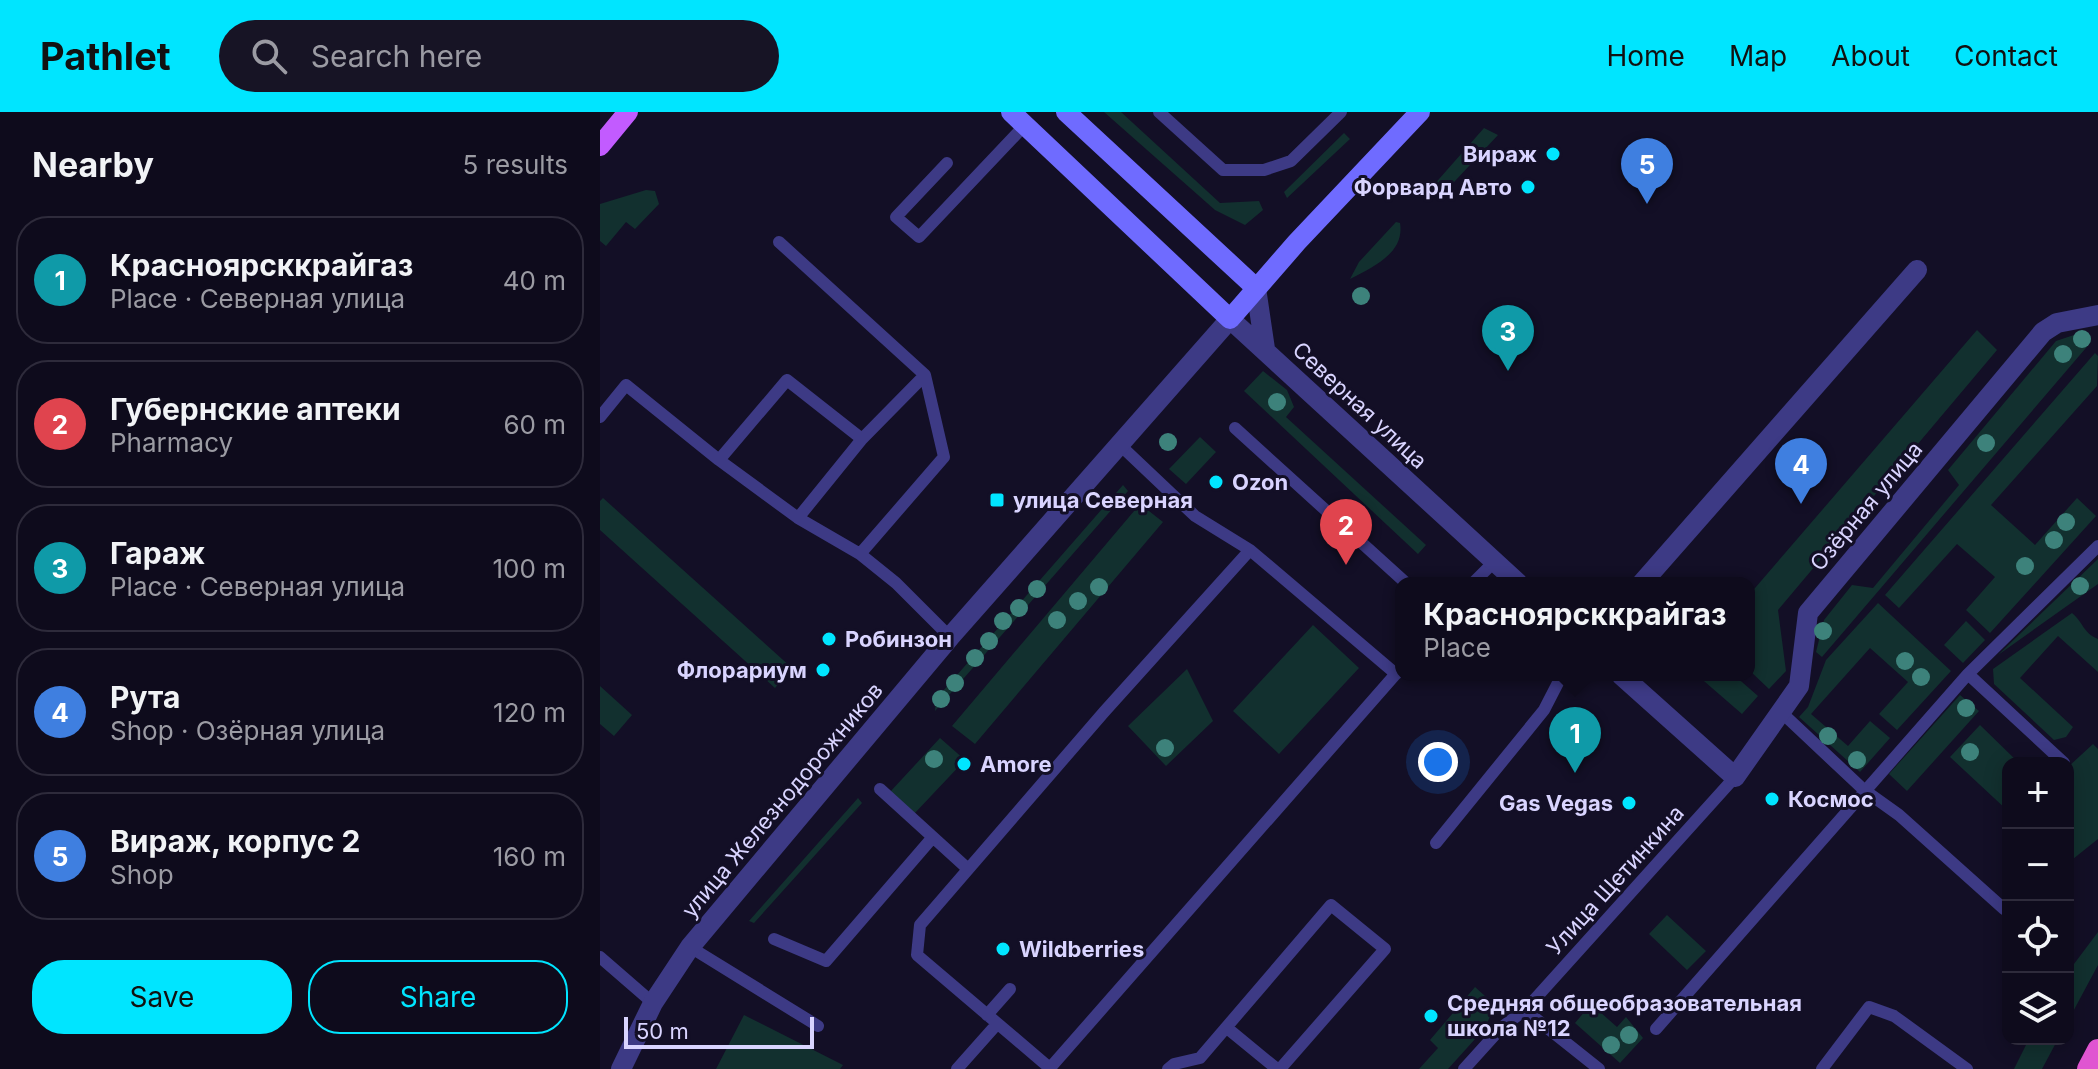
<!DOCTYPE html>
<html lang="en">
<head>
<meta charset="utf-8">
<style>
	:root { --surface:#0e0b1c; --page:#171425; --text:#f1f3f6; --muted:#9b9ba3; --line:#2e2b3b; --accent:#00e5ff }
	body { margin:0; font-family:Inter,sans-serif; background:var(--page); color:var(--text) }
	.controls { position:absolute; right:24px; bottom:24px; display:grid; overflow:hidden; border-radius:16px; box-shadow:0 4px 20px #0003 }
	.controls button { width:72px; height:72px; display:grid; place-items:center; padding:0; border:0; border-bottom:2px solid var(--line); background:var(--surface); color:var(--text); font:40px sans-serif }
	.scale { position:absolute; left:24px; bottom:20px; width:190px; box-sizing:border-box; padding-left:8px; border:4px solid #d9d4ff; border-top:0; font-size:22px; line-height:28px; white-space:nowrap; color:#d9d4ff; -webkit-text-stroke:6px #130f26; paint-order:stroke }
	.you { position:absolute; left:838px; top:650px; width:28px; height:28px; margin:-20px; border:6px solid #fff; border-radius:50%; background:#1a73e8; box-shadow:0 0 0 12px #1a73e833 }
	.badge { display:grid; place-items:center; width:52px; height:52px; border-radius:50%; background:var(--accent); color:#fff; font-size:26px; font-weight:700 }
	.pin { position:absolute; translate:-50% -66px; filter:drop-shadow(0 2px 4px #0008) }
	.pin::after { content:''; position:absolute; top:42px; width:28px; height:24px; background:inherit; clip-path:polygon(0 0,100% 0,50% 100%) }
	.popup { position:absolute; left:795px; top:465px; width:360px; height:104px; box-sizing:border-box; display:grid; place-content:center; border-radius:16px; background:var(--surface); filter:drop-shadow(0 2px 6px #0005); font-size:26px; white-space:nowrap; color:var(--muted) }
	.popup b { font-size:30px; color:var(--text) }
	.popup::after { content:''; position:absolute; left:50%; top:100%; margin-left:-16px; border:16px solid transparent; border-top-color:var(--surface) }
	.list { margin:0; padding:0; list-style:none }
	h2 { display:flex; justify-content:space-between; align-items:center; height:104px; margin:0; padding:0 32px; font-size:34px }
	h2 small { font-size:26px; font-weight:400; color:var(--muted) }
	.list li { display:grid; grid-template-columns:52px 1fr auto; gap:24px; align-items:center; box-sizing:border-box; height:128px; margin:0 16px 16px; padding:0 16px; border:2px solid var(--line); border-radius:32px }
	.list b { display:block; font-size:30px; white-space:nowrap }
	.list p { margin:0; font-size:26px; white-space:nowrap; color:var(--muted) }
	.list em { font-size:26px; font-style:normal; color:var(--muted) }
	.actions { display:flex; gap:16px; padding:24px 32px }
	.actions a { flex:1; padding:18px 0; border:2px solid var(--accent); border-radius:32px; text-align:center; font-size:28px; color:var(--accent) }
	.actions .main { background:var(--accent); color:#111 }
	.icon { flex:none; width:44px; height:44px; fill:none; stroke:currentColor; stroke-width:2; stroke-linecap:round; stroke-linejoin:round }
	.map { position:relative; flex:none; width:1498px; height:957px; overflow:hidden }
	header { display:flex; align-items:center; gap:48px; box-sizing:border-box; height:112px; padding:0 40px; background:var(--accent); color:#111 }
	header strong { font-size:38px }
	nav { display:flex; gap:44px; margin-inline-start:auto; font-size:28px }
	.search { width:560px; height:72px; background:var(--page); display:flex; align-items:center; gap:20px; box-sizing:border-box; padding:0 28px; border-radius:44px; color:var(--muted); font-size:30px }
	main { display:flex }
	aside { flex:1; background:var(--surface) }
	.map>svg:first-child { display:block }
	.green { fill:#12302f }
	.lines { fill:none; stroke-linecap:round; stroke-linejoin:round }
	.service { stroke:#3d3a85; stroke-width:12 }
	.minor { stroke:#3d3a85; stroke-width:20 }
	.tertiary { stroke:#3d3a85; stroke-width:20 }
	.secondary { stroke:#6f6bff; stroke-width:20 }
	.primary { stroke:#c25bff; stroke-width:20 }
	.trunk { stroke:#e055d1; stroke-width:22 }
	.tree { fill:#3d827b }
	.poi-dot { fill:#00e5ff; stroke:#130f26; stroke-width:3 }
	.labels { text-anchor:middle; stroke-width:6; stroke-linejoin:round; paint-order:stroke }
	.poi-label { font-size:22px; font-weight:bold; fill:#d9d4ff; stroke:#130f26; text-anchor:start }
	.street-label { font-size:22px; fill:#d9d4ff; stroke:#130f26 }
</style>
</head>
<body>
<header>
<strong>Pathlet</strong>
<div class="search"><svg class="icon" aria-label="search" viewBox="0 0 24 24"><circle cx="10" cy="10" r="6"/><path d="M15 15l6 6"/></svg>Search here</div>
<nav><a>Home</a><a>Map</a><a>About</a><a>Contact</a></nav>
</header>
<main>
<aside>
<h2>Nearby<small>5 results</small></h2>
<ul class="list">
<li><span class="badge" style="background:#0f9aa8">1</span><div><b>Красноярсккрайгаз</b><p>Place · Северная улица</p></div><em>40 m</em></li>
<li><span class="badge" style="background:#e0444e">2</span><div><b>Губернские аптеки</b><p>Pharmacy</p></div><em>60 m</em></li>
<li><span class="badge" style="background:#0f9aa8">3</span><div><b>Гараж</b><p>Place · Северная улица</p></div><em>100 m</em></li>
<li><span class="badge" style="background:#3f7fe0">4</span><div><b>Рута</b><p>Shop · Озёрная улица</p></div><em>120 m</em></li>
<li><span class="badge" style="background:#3f7fe0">5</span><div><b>Вираж, корпус 2</b><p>Shop</p></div><em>160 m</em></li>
</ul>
<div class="actions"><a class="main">Save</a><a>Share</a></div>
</aside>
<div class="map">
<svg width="1498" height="957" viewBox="0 0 1498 957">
	<rect width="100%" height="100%" fill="#130f26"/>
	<path class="green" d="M504,0H521L620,91L659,89L663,98L645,113L615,98Z
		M884,16L898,23L841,84L832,75Z
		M744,21L750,27L687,86L684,80Z
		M46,78L55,79L59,92L35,117L26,110L6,134L0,129V92Z
		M796,110L800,111C805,141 773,155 750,167L759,150Z
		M1377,218L1397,238L1178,498L1186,559L1169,577L1149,558V483Z
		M1477,222H1487L1491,230L1222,545L1216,540L1224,508L1252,473L1273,476L1359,373L1348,358L1456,229Z
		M1495,241L1498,244L1497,274L1391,393L1435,433L1477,386L1496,404L1390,521L1366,498L1395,465L1357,432L1299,496L1285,483Z
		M663,259L687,278L694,295L686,305L826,433L818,442L644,279Z
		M600,325L616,340L586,372L569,357Z
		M523,373L528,379L335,599L336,587Z
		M3,386L192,556L175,576L0,418V389Z
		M540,392L563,410L375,632L352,614Z
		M1498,447V472L1398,543Z
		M1278,491L1351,559L1297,618L1279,602L1308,570L1270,536L1211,602L1248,634L1270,609L1290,626L1260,660L1199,605L1208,595L1226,548Z
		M1472,501C1483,510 1483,521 1498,527V560L1458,524L1420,566L1473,615L1466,625L1454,628L1394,572L1393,557Z
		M1366,509L1385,528L1363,551L1344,533Z
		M713,513L759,556L679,642L633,599Z
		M587,557L613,609L566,654L528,614Z
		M1097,563H1134L1158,584L1142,602Z
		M0,574L32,603L14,624L0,612Z
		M1360,583L1379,599L1307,679L1289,662Z
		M1380,613L1419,651H1408V699L1350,645Z
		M340,626L365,648L314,702L290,680Z
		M1493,632L1498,637V727L1468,751V655Z
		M258,686L262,691L154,811L149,809Z
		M1067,803L1106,839L1087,858L1049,822Z
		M1498,820V853L1468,909V860Z
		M875,875L895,893L885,916L848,957H819L838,936L830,928Z
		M991,892L1017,915L1026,905L1043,926L1020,951L975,911Z
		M144,903L243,953L240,957H116Z
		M1429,927H1458L1442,957H1414Z"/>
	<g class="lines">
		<path class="service" d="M559,0L623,58H664L691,49L741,0
			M347,51L296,105L319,125L425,13
			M179,130L325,263L262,327L198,406L260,442L296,471L350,525
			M0,305L26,273L119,348L198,406
			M635,316L806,471
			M520,333L595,404L650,438L796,562
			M119,348L187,268L262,327
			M260,442L344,345L325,263
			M873,471L894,450
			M1368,562L1464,651
			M1180,599L1264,678L1299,703L1404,797
			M280,677L368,757
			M836,731L944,598L962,563
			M174,827L226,849L333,725
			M90,835L218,914
			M0,845L53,891
			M925,898L999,957
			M387,903L410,877
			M627,916L677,957
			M1056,917L1368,562L1498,434
			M450,956L801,556
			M357,957L397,912
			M451,957L317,843L320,813L504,600L650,438
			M568,957L574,952L600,946L731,793L785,837L680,957
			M864,957L902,915L925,898L1135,665
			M1222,957L1269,895L1294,904L1367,957"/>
		<path class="minor" d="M656,176L665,237
			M630,207L918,471
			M1042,471L1317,158
			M1021,563L1135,665L1199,574L1208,501L1443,220L1457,211L1498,203"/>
		<path class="tertiary" d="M21,957L53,891L90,835L350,525L630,207"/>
		<path class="secondary" d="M411,0L630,207L697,130L820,0
			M466,0L656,176"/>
		<path class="primary" d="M0,34L28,0"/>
		<path class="trunk" d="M1488,957L1498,938"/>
	</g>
	<g class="tree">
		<circle cx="761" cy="184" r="9"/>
		<circle cx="1482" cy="227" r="9"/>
		<circle cx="1463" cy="242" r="9"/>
		<circle cx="677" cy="290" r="9"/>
		<circle cx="568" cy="330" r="9"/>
		<circle cx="1386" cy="331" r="9"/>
		<circle cx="1466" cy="410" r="9"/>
		<circle cx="1454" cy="428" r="9"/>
		<circle cx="1425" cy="454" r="9"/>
		<circle cx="1480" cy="474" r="9"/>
		<circle cx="499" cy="475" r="9"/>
		<circle cx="437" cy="477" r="9"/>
		<circle cx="478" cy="489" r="9"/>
		<circle cx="419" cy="496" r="9"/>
		<circle cx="457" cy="508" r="9"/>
		<circle cx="403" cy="509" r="9"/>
		<circle cx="1223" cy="519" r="9"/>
		<circle cx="389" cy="529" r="9"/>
		<circle cx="375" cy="546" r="9"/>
		<circle cx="1305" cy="549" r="9"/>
		<circle cx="1321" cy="565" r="9"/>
		<circle cx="355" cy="571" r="9"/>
		<circle cx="341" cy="587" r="9"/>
		<circle cx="1366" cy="596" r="9"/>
		<circle cx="1228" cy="624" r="9"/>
		<circle cx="565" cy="636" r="9"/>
		<circle cx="1370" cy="640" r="9"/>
		<circle cx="334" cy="647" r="9"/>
		<circle cx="1257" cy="648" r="9"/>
		<circle cx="1029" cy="923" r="9"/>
		<circle cx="1011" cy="933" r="9"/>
	</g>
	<g class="poi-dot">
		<circle cx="953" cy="42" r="8"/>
		<circle cx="928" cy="75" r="8"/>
		<circle cx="616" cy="370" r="8"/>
		<rect x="389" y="380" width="16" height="16" rx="4"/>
		<circle cx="229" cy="527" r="8"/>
		<circle cx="223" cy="558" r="8"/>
		<circle cx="364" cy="652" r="8"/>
		<circle cx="1172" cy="687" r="8"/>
		<circle cx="1029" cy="691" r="8"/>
		<circle cx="403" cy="837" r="8"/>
		<circle cx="831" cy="904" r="8"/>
	</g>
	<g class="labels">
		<g class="poi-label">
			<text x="937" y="50" text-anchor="end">Вираж</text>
			<text x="912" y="83" text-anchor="end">Форвард Авто</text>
			<text x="632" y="378">Ozon</text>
			<text x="413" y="396">улица Северная</text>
			<text x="245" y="535">Робинзон</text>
			<text x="207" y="566" text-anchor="end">Флорариум</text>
			<text x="380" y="660">Amore</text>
			<text x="1188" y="695">Космос</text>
			<text x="1013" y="699" text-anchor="end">Gas Vegas</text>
			<text x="419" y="845">Wildberries</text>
			<text x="847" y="899">Средняя общеобразовательная<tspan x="847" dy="25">школа №12</tspan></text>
		</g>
		<g class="street-label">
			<text transform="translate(760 293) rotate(43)" y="8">Северная улица</text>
			<text transform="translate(1266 394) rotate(-50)" y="8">Озёрная улица</text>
			<text transform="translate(182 688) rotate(-50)" y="8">улица Железнодорожников</text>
			<text transform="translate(1015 768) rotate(-48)" y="8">Улица Щетинкина</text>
		</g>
	</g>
</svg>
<div class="controls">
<button>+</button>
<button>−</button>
<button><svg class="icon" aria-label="locate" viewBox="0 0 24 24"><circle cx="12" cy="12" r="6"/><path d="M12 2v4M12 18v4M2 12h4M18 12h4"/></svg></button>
<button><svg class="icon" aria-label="layers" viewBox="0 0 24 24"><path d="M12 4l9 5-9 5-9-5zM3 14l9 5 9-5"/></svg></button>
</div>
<div class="scale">50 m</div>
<div class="you"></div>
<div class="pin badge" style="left:975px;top:661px;background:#0f9aa8">1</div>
<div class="popup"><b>Красноярсккрайгаз</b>Place</div>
<div class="pin badge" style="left:746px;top:453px;background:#e0444e">2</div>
<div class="pin badge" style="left:908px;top:259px;background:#0f9aa8">3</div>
<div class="pin badge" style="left:1201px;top:392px;background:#3f7fe0">4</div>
<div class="pin badge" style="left:1047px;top:92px;background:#3f7fe0">5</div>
</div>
</main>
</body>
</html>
